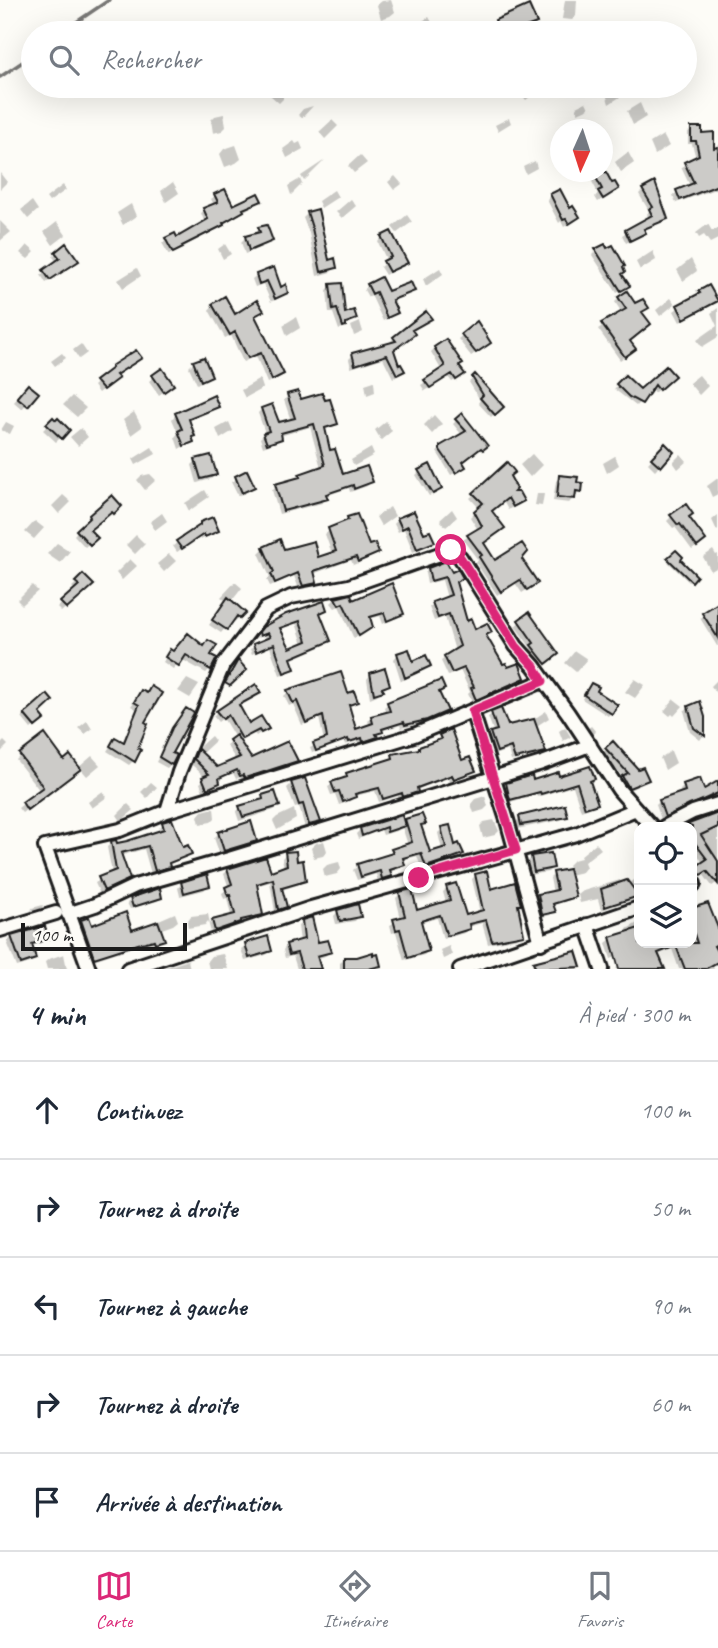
<!DOCTYPE html>
<html lang="fr">
<head>
<meta charset="utf-8">
<style>
	:root { --surface:#fff; --page:#f6f6f7; --text:#1f2937; --muted:#747a83; --line:#e0e1e3; --accent:#db2777 }
	body { margin:0; font-family:Caveat,sans-serif; background:var(--page); color:var(--text) }
	.controls { position:absolute; right:21px; bottom:21px; display:grid; overflow:hidden; border-radius:14px; box-shadow:0 7px 28px #0002 }
	.controls button { width:63px; height:63px; display:grid; place-items:center; padding:0; border:0; border-bottom:2px solid var(--line); background:var(--surface); color:var(--text); font:35px sans-serif }
	.compass { position:absolute; left:550px; top:119px; width:63px; height:63px; border-radius:50%; background:var(--surface); box-shadow:0 7px 28px #0002; rotate:183deg }
	.scale { position:absolute; left:21px; bottom:18px; width:166px; box-sizing:border-box; padding-left:7px; border:4px solid #1c1c1c; border-top:0; font-size:19px; line-height:24px; white-space:nowrap; color:#1c1c1c; -webkit-text-stroke:5px #fdfcf7; paint-order:stroke }
	.stop { position:absolute; width:21px; height:21px; margin:-16px; border:5px solid #db2777; border-radius:50%; background:#fff }
	.stop.end { background:#db2777; border-color:#fff; box-shadow:0 2px 7px #0008 }
	.list { margin:0; padding:0; list-style:none }
	h2 { display:flex; justify-content:space-between; align-items:center; height:91px; margin:0; padding:0 28px; font-size:30px }
	h2 small { font-size:23px; font-weight:400; color:var(--muted) }
	.list li { display:grid; grid-template-columns:46px 1fr auto; gap:21px; align-items:center; box-sizing:border-box; height:98px; padding:0 28px; border-top:2px solid var(--line) }
	.list b { display:block; font-size:26px; white-space:nowrap }
	.list em { font-size:23px; font-style:normal; color:var(--muted) }
	.icon { flex:none; width:38px; height:38px; fill:none; stroke:currentColor; stroke-width:2; stroke-linecap:round; stroke-linejoin:round }
	.map { position:relative; flex:none; width:718px; height:969px; overflow:hidden }
	.search { position:absolute; background:var(--surface); box-shadow:0 7px 28px #0002; left:21px; right:21px; top:21px; height:77px; display:flex; align-items:center; gap:18px; box-sizing:border-box; padding:0 24px; border-radius:38px; color:var(--muted); font-size:26px }
	.sheet { height:581px; background:var(--surface) }
	nav { display:flex; justify-content:space-around; align-items:center; box-sizing:border-box; height:98px; border-top:2px solid var(--line); background:var(--surface); font-size:19px; color:var(--muted) }
	nav a { display:grid; justify-items:center; gap:4px }
	nav .on { color:var(--accent) }
	.map>svg:first-child { display:block }
	.shadow { fill:#0003; fill-rule:evenodd }
	.lines { fill:none; stroke-linecap:round; stroke-linejoin:round }
	.stream { stroke:#797876; stroke-width:3.5 }
	.building { fill:#cccbc8; stroke:#1c1c1c; stroke-width:2; fill-rule:evenodd }
	.minor-casing { stroke:#1c1c1c; stroke-width:18 }
	.minor { stroke:#fdfcf7; stroke-width:12 }
	.route { stroke:#db2777; stroke-width:9 }
</style>
</head>
<body>
<div class="map">
<svg width="718" height="969" viewBox="0 0 718 969">
	<rect width="100%" height="100%" fill="#fdfcf7"/>
	<filter id="ink" filterUnits="userSpaceOnUse"><feTurbulence type="fractalNoise" baseFrequency=".0143" numOctaves="2"/><feDisplacementMap in="SourceGraphic" scale="14" xChannelSelector="R" yChannelSelector="G"/><feConvolveMatrix kernelMatrix="1 2 1 2 8 2 1 2 1" color-interpolation-filters="sRGB"/></filter>
	<g filter="url(#ink)">
		<path class="shadow" d="M391,0L395,12L390,16L381,19L377,5L382,1Z
			M565,0H577L576,16L572,20L562,19Z
			M528,8L540,33H527L525,29L515,33H495L492,26L496,22Z
			M429,17L434,26L421,33L416,25Z
			M273,86H283V99L279,103L270,95Z
			M470,86H486L474,94Z
			M517,86H534L537,91L526,100L516,87Z
			M609,86H617L620,97L609,104L605,90Z
			M586,102L589,108L578,113L576,107Z
			M640,103L646,117L633,125L627,111Z
			M313,106L302,118L298,115L303,109Z
			M224,114L226,127L222,131L213,133L211,120L215,116Z
			M509,118L511,123L498,131L495,125Z
			M332,120L338,126L325,139L319,132Z
			M692,129L700,134L712,151L718,149V188L676,203L673,195L690,186L681,167L696,158L692,144H688V132Z
			M663,135L669,146L655,155L650,143Z
			M294,141L296,144L300,142L303,149L287,158L283,149Z
			M236,145L241,159L236,163L225,167L220,154L224,149Z
			M628,152L634,163L621,172L615,162Z
			M360,155L367,163L354,173L348,166Z
			M325,160L304,181L301,176Z
			M535,161L537,168L526,174L523,167Z
			M602,170L611,185L617,189L598,202L595,197L598,193L587,172H602Z
			M0,173L7,182L0,189Z
			M395,176L402,184L394,190L388,182Z
			M300,179L302,184L291,195L288,186Z
			M173,182L179,193L166,202L161,191Z
			M63,185L66,190L49,202L46,198Z
			M334,190L338,197L321,208L318,201Z
			M643,190L666,219L643,230L644,232L640,236L626,243L622,235L649,219L647,214L649,211L639,194Z
			M215,196L232,207L260,201L218,228L169,255L162,243L174,236L176,239L205,223L201,213L214,205L211,199Z
			M551,196L578,217L564,227L561,221L559,223L547,200Z
			M351,199L356,206L342,218L336,212Z
			M32,201L38,210L28,219L21,210Z
			M131,204L136,216L123,225L117,213Z
			M316,211L327,262L335,267L331,272L317,276L309,233L303,218L307,214Z
			M407,215L412,222L397,233L392,227Z
			M0,221L11,232L0,241Z
			M57,222L66,235L53,245L44,232Z
			M708,224L712,231L718,228V239L710,243L704,235L699,238L696,233Z
			M259,229L270,241L266,245L245,254L241,242L245,238L256,235Z
			M382,237L406,262L385,275L380,267L387,261L378,242Z
			M225,244L231,254L223,259L218,249Z
			M27,245L35,252L28,259L20,253Z
			M596,251L621,275L623,289L617,293L592,255Z
			M653,251L656,260L640,270L636,262Z
			M56,253L74,264L46,283L41,275L57,262L53,257Z
			M691,259L697,271L683,281L677,270Z
			M137,268L141,276L123,288L118,280Z
			M440,268L443,274L426,286L423,279Z
			M273,269L280,289L286,293L271,302L263,284L255,287L252,279L257,275Z
			M368,285L388,294L413,290L408,295L391,302L396,313L383,321L371,295L368,297L364,290Z
			M331,286L344,316L355,319L339,330L333,313H329L327,290Z
			M699,292L715,301L680,322L674,311Z
			M619,298L640,313L628,341L630,353L620,360L598,329L622,313L615,302Z
			M671,298L675,304L660,316L656,310Z
			M213,305L234,316L262,310L253,317L282,374L278,378L267,383L256,356L243,362L231,335L225,338L209,310Z
			M718,308V337L702,347L697,340L717,326L711,313Z
			M296,317L300,328L287,336L283,325Z
			M430,319L411,331L392,350L397,367L403,371L398,375L393,378L383,358L351,368L349,359L353,355L391,344L390,342L394,338Z
			M360,322L363,332L354,336L351,326Z
			M476,324L484,347L471,356L458,339Z
			M81,344L87,353L79,359L73,350Z
			M435,348L458,367L459,378L452,382L448,377L425,391L421,385L442,371L431,352Z
			M136,352L140,358L115,376L112,382L98,393L93,386L112,368Z
			M62,353L66,358L55,366L51,361Z
			M194,362L210,376L197,384L189,367Z
			M161,371L167,389L159,395L149,381Z
			M699,375L708,386L699,395L689,383Z
			M673,376L654,393L651,389L636,406L614,389L625,377L640,391Z
			M475,377L502,406L491,417L478,403L480,400L469,382Z
			M260,379L263,388L245,398L241,390Z
			M374,381L375,392L367,395L365,384Z
			M24,390L36,393L22,409L14,402Z
			M72,396L86,408L77,417L63,405Z
			M288,396L336,423L324,430L329,453L342,477L371,482L367,486L350,492L349,488L325,496L326,499L322,503L279,514L272,490L276,486L295,480L300,475L321,468L310,427L280,436V438L276,442L263,447L260,438L265,433L258,413L262,409L278,425L291,421L284,400Z
			M217,406L212,411L188,421L192,441L179,449L175,437L178,433L172,419L176,414Z
			M134,412L142,427L131,435L123,420Z
			M434,415L442,424L432,434L424,425Z
			M462,415L485,446L461,462L464,467L451,475L437,452L462,435L453,424Z
			M53,420L68,430L56,442L43,430Z
			M386,421L392,431L381,440L375,430Z
			M6,422L14,426L10,434L1,430Z
			M229,422L233,431L220,439L216,429Z
			M81,428L88,437L78,446L70,437Z
			M665,445L672,452L655,470L648,463Z
			M152,447L156,454L136,465L133,459Z
			M371,448L374,455L354,466L351,460Z
			M532,454L542,465L530,477L520,465Z
			M681,454L687,461L678,469L673,462Z
			M615,456L619,465L607,473L603,463Z
			M196,461L215,474L211,479L197,483L192,465Z
			M506,465L510,493L522,501L508,510L503,501L490,511L482,544L494,562L519,559L531,587L522,593L515,583L497,595L476,563L478,560L463,540L478,530L470,517L479,508L470,498Z
			M419,472L437,492L429,496L416,475Z
			M246,473L253,487L238,496L231,482Z
			M150,474L156,480L145,490L137,480L141,476Z
			M560,477L580,491L569,503L553,501L556,481Z
			M718,478V494L712,497L707,486Z
			M205,490L209,497L189,511L185,503Z
			M537,494H544L542,506L535,505Z
			M63,495L71,502L59,514L52,506Z
			M120,506L88,530L95,538L85,547L74,535L90,517Z
			M390,507L395,516L381,526L376,517Z
			M452,509L457,517L446,527L440,520Z
			M162,513L167,521L155,530L150,522Z
			M718,515V530L717,531L712,520Z
			M671,517H688L700,544L692,550L675,527L673,528L667,521Z
			M348,519L368,548L377,553L372,557L353,565L351,560L313,574L315,583L310,587L299,589L294,576L270,586L267,580L270,577L259,553L264,548L279,542L283,551L317,560L332,554L325,534Z
			M398,519L423,536L432,542L428,546L413,552L404,529L398,532L394,524Z
			M35,521L44,528L34,539L25,532Z
			M201,524L217,530L201,540L199,537L177,552L173,546Z
			M136,535L145,544L135,554L126,545Z
			M57,543L70,551L60,563L47,554Z
			M713,550L716,555L718,554V567L711,571L703,557Z
			M676,552L679,560L695,576L689,582L667,561Z
			M169,554L176,561L164,572L157,564Z
			M130,559L137,566L122,580L116,573Z
			M429,569L461,578L455,583L466,623L474,631L490,632L485,637L502,666L523,677L519,681L472,702L468,694L470,692L460,670L448,676L441,661L455,651L445,617L434,621L429,607L447,598L442,580L427,584L425,573Z
			M83,577L91,585L61,612L57,608L76,591L72,587Z
			M235,582L242,588L231,602L244,613L234,622L232,620L221,633L209,625L226,601L221,597Z
			M32,585L38,591L22,605L17,600Z
			M350,596L352,603L402,613L383,624L380,616L369,619L371,627L354,639L339,606L335,608L331,603L335,599Z
			M325,610L319,615L329,641L325,645L290,660L293,668L289,672L280,675L270,647L252,654L250,649L266,640L264,635L256,638L260,633ZM296,623L303,644L289,650L279,630Z
			M718,610V646H717L700,618Z
			M528,615L555,655L540,666L528,651L531,648L515,626Z
			M208,642L210,669L206,673L181,659L173,669L163,662L167,655L203,648Z
			M575,651L587,659L576,672L565,663Z
			M398,654L412,664L429,665L425,670L401,681L394,659Z
			M371,674L388,684L377,695L370,698L367,679Z
			M339,675L347,695L356,702L347,707L355,731L370,726L368,721L372,718L386,713L384,707L388,704L443,689L438,693L446,711L422,723L401,728L400,725L381,731L372,740L359,744L358,741L345,745L344,741L312,753L310,748L324,741L319,718L302,725L293,704L289,706L284,696L288,692Z
			M187,679L199,685L190,698L178,691Z
			M635,679L645,685L635,698L625,692Z
			M718,679V696L711,686Z
			M151,688L133,761L129,765L107,751L115,739L122,743L136,709L131,706L141,692L146,694Z
			M588,688L616,706L608,716L582,699Z
			M254,697L238,706L249,725L267,728L256,736L254,733L239,742L251,760L296,761L293,765L241,780L240,777L236,779L233,773L217,780L218,783L215,786L203,791L200,783L206,778L191,764L201,745L211,736L215,741L201,754L217,769L236,760L226,745L235,738L223,718L218,722L213,716L217,712Z
			M674,699L683,706L674,716L672,714L670,716L664,711Z
			M689,707L704,717L703,736L700,740L690,732L684,711Z
			M546,711L549,718L535,727L544,752L540,755L511,761L508,750L494,755L488,737L494,733L488,717L492,714L507,727L531,721Z
			M38,713L42,719L31,729L22,718L25,715Z
			M182,714L169,753L171,764L167,768L156,762L163,749L161,748Z
			M87,721L92,729L85,734L78,728Z
			M591,726L596,732L588,738L584,732Z
			M565,727L571,737L563,741L559,731Z
			M440,736L461,763L474,770L469,774L450,782L448,778L416,790L412,796L399,800L398,796L379,802L375,791L355,796L350,801L339,805L335,794L331,795L328,787L346,775L389,760L393,756L417,751L437,742Z
			M4,741L8,745L0,753V745Z
			M613,743L646,779L642,784L625,792L619,781L623,777L602,754Z
			M671,751L676,763L665,770L660,758Z
			M20,756L64,762L78,768L92,756L100,765L87,776L80,768L22,813L18,808L40,791L16,760Z
			M593,778L589,783L596,803L592,807L581,811L573,786L537,797L536,795L506,803L503,789L507,785L558,779Z
			M304,780L319,821L315,826L305,828L299,807L295,808L287,788L291,784Z
			M151,782L157,787L147,798L141,792Z
			M718,783V801L710,799L684,807L661,819L656,805L660,801L681,794L680,790L684,786L703,791Z
			M103,791L107,797L92,808L88,802Z
			M485,796L488,806L484,810L474,813L471,804L475,799Z
			M263,797L278,806L274,810L239,821L236,812L240,808L258,802Z
			M128,804L134,810L121,821L117,815Z
			M214,808L215,818L211,822L200,824L198,816L202,811Z
			M294,809L296,819L277,830L273,821L277,817Z
			M566,816L561,820L517,829L516,822L520,818Z
			M718,817V882L712,886L703,874L694,879L692,878V871L703,863L692,846V827H687L697,822Z
			M494,820L499,831L495,835L483,838L480,826L484,822Z
			M406,821L424,824L420,827L429,854L442,850L438,833L442,829L454,847L462,854L458,858L422,870L417,856L402,860L403,865L399,869L389,872L390,876L385,880L378,882L376,874L357,880L353,870L358,866L408,845L402,827L399,830L383,835L381,830L358,839L356,834L360,830L402,824Z
			M163,824L182,849L190,854L185,858L168,865L164,871L151,874L144,849L120,856L128,878L100,894L95,883L112,873L107,847L112,843L116,845L160,832L159,828Z
			M219,833L255,841L251,845L220,855L214,838Z
			M324,841L327,851L323,856L314,858L311,848L316,843Z
			M596,843L601,849L584,862L586,867L582,872L569,875L574,896L570,900L552,905L554,911L550,915L539,918L535,899L539,896L553,893L550,878L554,874L570,870L568,865L573,860L581,858L580,856Z
			M286,854L296,863L304,880L300,884L281,890L285,906L282,910L275,912L270,882L255,886L261,914L258,918L238,922L211,933L208,921L205,925L188,928L187,921L191,916L208,914L210,924L213,921L231,916L227,898L224,899L222,893L229,888L224,874L228,870L269,873L284,868L282,858Z
			M532,858L552,868L548,872L530,875L527,862Z
			M339,862L341,869L337,874L325,877L323,869L327,865Z
			M476,875L490,891L519,904L517,907L522,934L518,938L488,944L482,923L468,927L464,933L443,939L437,918L419,923L428,951L424,955L404,960L396,932L392,933L390,925L401,919L396,898L400,894L416,912L446,903L443,892L447,888L455,885L465,917L480,913L472,879Z
			M639,877V900L635,901L634,899L601,910L598,899L580,903L578,895L583,891L620,880L621,884H628Z
			M182,883L208,885L204,890L180,896L178,888Z
			M160,897L157,901L130,909L127,903L131,900Z
			M43,905L42,908L31,911L32,908Z
			M707,905L718,933V945L713,947L718,962L713,966L714,969H679L672,949L657,955L662,969H616L620,965L616,957L611,959L606,943L611,939L629,933L627,929L639,922V943H692V910Z
			M338,911L359,916L355,921L336,924L334,916Z
			M175,913L178,921L173,925L159,930L163,940L158,944L151,946L150,943L133,947L90,961L77,926L82,922L91,927L131,932Z
			M303,922L317,945L330,952L325,956L316,959L319,969H297L293,956L285,958L283,950L287,945L300,942L298,926Z
			M55,930V937L48,940L47,937L42,943L30,946L34,958L30,963L17,967L7,942L12,937L46,935Z
			M246,945L270,951L266,955L245,961L241,949Z
			M449,946L452,955L443,959L440,950Z
			M64,954L67,969H47L45,962L49,959Z
			M223,954L228,969H209L207,961L211,956Z
			M345,958L379,965L375,969H340V963Z
			M188,960L190,969H161Z
			M534,964L579,967L577,969H530Z"/>
		<g class="lines">
			<path class="stream" d="M64,33L75,23L109,0
				M0,77L33,55"/>
		</g>
		<path class="building" d="M529,5L537,23L509,33H499L495,20Z
			M691,127H702V133L714,132V148L718,147V185L680,200L676,190L694,183L684,162L699,155L696,141H691Z
			M593,172H606L612,183L615,182L619,189L603,199L598,191L602,189Z
			M655,182L668,219L644,229L646,233L630,241L625,230L652,215L649,209L653,207L642,189Z
			M225,189L233,205L258,193L262,201L243,209L244,211L223,223L224,225L182,246L183,248L173,253L165,238L175,233L177,237L208,219L203,208L218,202L214,194Z
			M560,189L570,208L573,206L580,217L569,224L566,219L563,220L550,194Z
			M318,209L329,260L335,258L337,268L321,272L312,228L307,212Z
			M267,225L273,241L249,251L245,236L260,232L258,227Z
			M391,231L408,263L389,272L383,261L391,257L381,236Z
			M66,243L79,261L50,280L43,270L60,258L55,252Z
			M605,244L607,248L613,245L625,266L623,267L625,272L622,274L630,286L621,291L595,249Z
			M274,267L281,287L286,284L288,293L275,299L267,281L259,284L256,274Z
			M381,277L388,291L411,282L415,291L392,300L398,313L387,318L376,292L372,294L367,284Z
			M342,283L345,313L354,310L357,319L346,323V326L343,327L337,309L333,310L330,284Z
			M709,285L718,301L684,319L677,305L700,293L698,291Z
			M627,291L635,303L643,299L649,308L642,312L651,324L630,341L636,349L625,357L601,323L626,309L618,297Z
			M225,296L235,314L257,300L264,311L255,316L284,374L272,380L261,353L248,358L235,332L230,335L212,304Z
			M426,311L432,319L412,330L415,334L394,350L399,365L401,364L405,371L397,375L387,355L355,365L352,353L396,341L393,337Z
			M477,321L491,343L476,353L461,334Z
			M446,339L463,364L459,366L465,374L456,380L452,374L430,388L424,380L445,366L434,347Z
			M136,350L142,358L116,375L119,378L103,390L95,381L112,368L111,366Z
			M204,357L212,376L201,381L193,361Z
			M666,366L675,376L659,390L655,385L642,404L629,397L616,384L625,375L640,389Z
			M162,368L174,385L164,392L152,375Z
			M475,374L504,407L495,415L480,398L483,395L472,377Z
			M28,384L39,393L28,406L17,397Z
			M298,391L301,399L322,393L325,400L330,399L338,424L325,428L330,450L335,449L343,474L367,466L373,482L354,489L353,485L326,494L328,499L283,511L275,484L300,477L299,474L325,465L314,424L281,433L282,439L267,444L263,433L269,431L261,408L272,404L279,422L295,418L287,394Z
			M214,395L219,407L189,419L195,436L192,437L194,442L184,446L178,431L182,429L175,413Z
			M462,413L488,446L483,450L481,448L463,462L466,467L456,473L440,450V446L466,431L455,419Z
			M53,417L56,420L58,418L70,430L62,439L46,424Z
			M665,443L674,452L661,467L651,458Z
			M211,455L217,475L201,479L195,459Z
			M507,462L515,472L510,476L517,489L514,492H519L524,501L513,507L508,498L492,511L505,528L484,543L495,560L522,543L528,552L522,559L538,583L527,590L520,580L501,592L479,557L482,555L467,535L482,526L474,511L483,503L473,493Z
			M430,464L442,489L433,494L418,470Z
			M247,470L255,487L242,493L235,476Z
			M559,475L578,477L577,482L583,483L582,492L576,491L575,499L557,497Z
			M112,495L122,506L114,514L112,512L90,530L98,538L90,545L76,530L90,517L89,515Z
			M686,504L693,514L689,517L706,540L697,547L680,524L678,525L670,515Z
			M414,511L424,533L430,531L435,542L417,549L408,526L402,529L397,518Z
			M357,514L369,545L375,543L379,553L358,562L356,557L314,571L317,583L303,586L298,573L275,583L271,574L274,572L263,547L280,539L284,549L314,541L318,557L336,551L328,528L348,520L347,517Z
			M213,517L219,531L205,537L204,534L182,549L176,541L200,525V522Z
			M676,550L683,557L681,560L697,576L692,582L667,558Z
			M446,561L452,572L458,569L463,578L456,582L467,621L471,619L475,629L487,623L492,632L486,635L503,664L506,663L508,667L519,663L525,678L476,700L471,688L474,687L464,668L452,673L444,656L460,646L449,614L438,618L432,602L451,595L445,577L431,581L428,568Z
			M83,574L94,585L67,609L60,602L79,585L75,582Z
			M392,583L404,614L387,621L384,613L370,617L373,627L359,636L343,603L339,605L335,598L351,594L353,600Z
			M228,597L246,613L240,619L237,616L227,630L212,620Z
			M324,601L327,610L320,613L331,641L291,658L295,669L284,673L274,644L256,652L253,644L270,637L268,633L260,636L259,632L263,627L286,614ZM300,621L307,641L290,648L280,628Z
			M718,603V638L702,613Z
			M529,612L559,654L546,664L531,645L534,643L518,620Z
			M188,633L204,646L208,640L217,645L211,655L217,658L211,670L186,655L179,666L165,657L170,649L173,651Z
			M409,649L413,661L426,655L431,666L405,678L397,653Z
			M238,660L247,670L230,686L225,683Z
			M385,668L390,685L382,688L384,691L374,694L370,673Z
			M341,672L348,693L354,691L358,702L349,705L356,729L373,723L371,716L390,711L387,702L441,680L445,689L439,692L448,711L427,720L405,725L404,722L382,729L383,732L376,734L378,737L363,742L362,738L349,742L348,739L316,751L313,743L327,738L323,716L306,723L297,701L293,703L287,690Z
			M591,683L599,687L597,691L618,705L612,714L584,695Z
			M256,684L261,693L239,705L249,723L261,716L269,729L261,733L259,730L242,739L228,715L223,719L216,711Z
			M151,686L162,693L145,722L148,724L138,748L141,750L135,762L110,746L115,737L124,742L139,705L134,702L141,690L147,693Z
			M47,694L53,701L40,713L45,719L35,727L24,714Z
			M700,701L705,717V736L694,728L688,706Z
			M186,708L194,713L172,753L177,755L172,765L159,757L172,728Z
			M501,708L508,725L534,719L546,752L515,759L511,747L497,752L490,732L497,730L491,712Z
			M451,729L462,760L470,757L476,771L454,779L452,775L417,788L418,792L403,797L402,793L383,799L379,788L355,794L356,797L343,802L339,791L335,792L331,782L347,777L346,773L393,758L392,754L419,749V747L441,739L439,735Z
			M45,734L64,760L70,755L81,769L27,810L22,802L43,787L19,754Z
			M236,735L251,758L288,741L298,761L245,778L243,775L240,776L237,770L219,778L220,783L207,789L202,777L209,774L194,759L198,749L217,767L240,757L229,740Z
			M613,741L638,769L643,767L649,780L629,788L622,776L628,773L605,748Z
			M590,766L595,779L590,781L598,804L585,808L577,783L541,794L540,792L510,800L506,783L532,775L533,780L558,772L559,776Z
			M305,778L321,822L309,825L303,804L299,805L291,782Z
			M700,778L704,789L718,781V793L665,817L659,800L685,791L683,784Z
			M275,791L280,806L243,817L239,806L263,799L262,795Z
			M565,805L568,817L521,825L519,816Z
			M718,813V827L701,835L718,861V884L707,871L699,876L692,872V869L707,859L692,839V827L686,825Z
			M422,814L426,824L421,825L430,852L446,847L441,827L450,825L455,845L459,843L464,854L426,867L421,853L403,858L405,865L390,870L392,876L382,879L380,871L361,877L357,864L393,853L391,849L412,842L405,819Z
			M402,815L405,826L387,832L386,827L362,836L360,828Z
			M172,819L183,847L188,845L192,854L169,863L170,867L155,871L148,846L121,853L130,879L104,891L98,877L116,870L111,841L116,840L117,843L127,841L164,829L162,822Z
			M251,821L257,841L224,851L218,832Z
			M296,851L297,861L303,860L306,881L282,888L287,907L278,910L273,879L257,884L263,915L241,920V922L215,931L212,920L235,914L230,895L228,896L225,887L232,884L227,869L266,857L271,871L287,865L285,852Z
			M551,853L554,868L534,872L531,856Z
			M569,869L576,897L553,904L556,912L542,915L538,894L557,890L553,872Z
			M487,871L491,889L515,882L521,905H518L524,935L492,941L486,920L469,924L470,929L447,936L440,915L421,921L429,951L408,958L400,929L396,930L393,919L405,916L399,892L412,889L417,910L450,900L446,886L456,883L466,915L483,910L475,874Z
			M207,874L210,886L184,893L181,882Z
			M627,880L639,896L605,907L601,889Z
			M160,888L162,898L133,907L130,898Z
			M708,903L718,928V944L714,946L718,953V962L705,969H685L676,946L658,953L665,969H619L610,937L639,928V943H697L692,928V908Z
			M358,904L361,917L340,921L337,910Z
			M126,912L132,930L158,921L165,940L155,943L154,940L138,944L94,958L81,920L89,917L92,925Z
			M312,917L318,942L328,940L332,952L317,956L321,969H302L297,953L289,955L286,944L304,939L302,920Z
			M45,926L49,939L32,944L36,959L21,964L11,936Z
			M268,936L272,951L249,958L245,943Z
			M576,951L581,967L536,969L533,962Z
			M373,952V955L378,954L381,966L368,969H344V957H357Z"/>
		<g class="lines">
			<g class="minor-casing">
				<path id="minor" d="M472,711L507,820L541,943
					M167,811L179,772L223,665L266,609L291,597L349,586L451,550L460,557L516,646L534,666L568,713L619,790L652,827
					M664,827L693,812L718,804
					M692,881L694,884L692,885
					M68,914L95,905L135,886L229,859L542,763L590,745
					M587,925L602,969
					M0,930L56,913
					M89,969L45,847L120,830L167,811L414,735L543,681
					M128,969L311,908L576,834L636,809
					M460,969L639,908"/>
			</g>
			<use href="#minor" class="minor"/>
		</g>
	</g>
	<g class="lines" filter="url(#ink)">
		<path class="route" d="M419,878L516,850L472,711L543,681L534,666L516,646L460,557L451,550"/>
	</g>
</svg>
<div class="controls">
<button><svg class="icon" aria-label="locate" viewBox="0 0 24 24"><circle cx="12" cy="12" r="6"/><path d="M12 2v4M12 18v4M2 12h4M18 12h4"/></svg></button>
<button><svg class="icon" aria-label="layers" viewBox="0 0 24 24"><path d="M12 4l9 5-9 5-9-5zM3 14l9 5 9-5"/></svg></button>
</div>
<svg class="compass" viewBox="-18 -18 36 36"><path d="M0-13l5 13h-10z" fill="#e53935"/><path d="M0 13l5-13h-10z" fill="#747a83"/></svg>
<div class="scale">100 m</div>
<div class="stop" style="left:451px;top:550px"></div>
<div class="stop end" style="left:419px;top:878px"></div>
<div class="search"><svg class="icon" aria-label="search" viewBox="0 0 24 24"><circle cx="10" cy="10" r="6"/><path d="M15 15l6 6"/></svg>Rechercher</div>
</div>
<section class="sheet">
<h2>4 min<small>À pied · 300 m</small></h2>
<ul class="list">
<li><svg class="icon" aria-label="ahead" viewBox="0 0 24 24"><path d="M12 20V5M6 11l6-6 6 6"/></svg><div><b>Continuez</b></div><em>100 m</em></li>
<li><svg class="icon" aria-label="right" viewBox="0 0 24 24"><path d="M7 20v-9h11M14 6l5 5-5 5"/></svg><div><b>Tournez à droite</b></div><em>50 m</em></li>
<li><svg class="icon" aria-label="left" viewBox="0 0 24 24"><path d="M17 20v-9H6M10 6l-5 5 5 5"/></svg><div><b>Tournez à gauche</b></div><em>90 m</em></li>
<li><svg class="icon" aria-label="right" viewBox="0 0 24 24"><path d="M7 20v-9h11M14 6l5 5-5 5"/></svg><div><b>Tournez à droite</b></div><em>60 m</em></li>
<li><svg class="icon" aria-label="arrive" viewBox="0 0 24 24"><path d="M6 21V4h12l-3 4 3 4H6"/></svg><div><b>Arrivée à destination</b></div></li>
</ul>
</section>
<nav>
<a class="on"><svg class="icon" aria-label="map" viewBox="0 0 24 24"><path d="M3 6l6-2 6 2 6-2v14l-6 2-6-2-6 2zM9 4v14M15 6v14"/></svg>Carte</a>
<a><svg class="icon" aria-label="directions" viewBox="0 0 24 24"><path d="M12 3l9 9-9 9-9-9zM9 14v-3h6M13 9l2 2-2 2"/></svg>Itinéraire</a>
<a><svg class="icon" aria-label="saved" viewBox="0 0 24 24"><path d="M7 4h10v16l-5-4-5 4z"/></svg>Favoris</a>
</nav>
</body>
</html>
